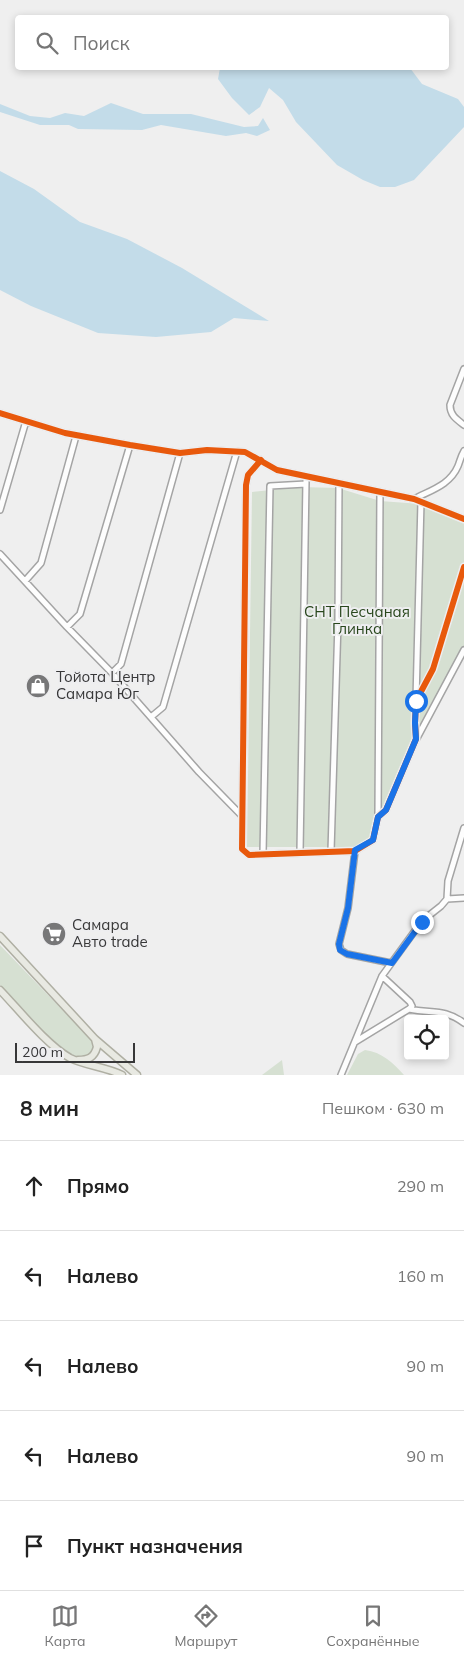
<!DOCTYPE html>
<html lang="ru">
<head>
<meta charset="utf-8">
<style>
	:root { --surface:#fff; --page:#f2f2f2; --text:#222; --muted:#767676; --line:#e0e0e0; --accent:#777778 }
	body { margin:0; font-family:Mulish,sans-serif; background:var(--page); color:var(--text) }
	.controls { position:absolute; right:15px; bottom:15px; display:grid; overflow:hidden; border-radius:5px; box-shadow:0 2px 8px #0003 }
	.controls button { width:45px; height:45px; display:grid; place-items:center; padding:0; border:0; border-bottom:1px solid var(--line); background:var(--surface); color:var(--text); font:25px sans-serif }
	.scale { position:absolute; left:15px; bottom:12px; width:120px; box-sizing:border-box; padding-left:5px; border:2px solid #373738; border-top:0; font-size:14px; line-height:18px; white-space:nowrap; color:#373738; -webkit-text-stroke:4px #eeeef0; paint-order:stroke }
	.stop { position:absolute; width:15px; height:15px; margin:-11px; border:4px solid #1a73e8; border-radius:50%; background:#fff }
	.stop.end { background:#1a73e8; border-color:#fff; box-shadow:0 1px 5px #0008 }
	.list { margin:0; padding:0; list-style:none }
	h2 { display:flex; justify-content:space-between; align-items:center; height:65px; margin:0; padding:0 20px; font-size:21px }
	h2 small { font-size:16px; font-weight:400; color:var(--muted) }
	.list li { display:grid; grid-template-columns:32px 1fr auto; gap:15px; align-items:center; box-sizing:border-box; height:90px; padding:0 20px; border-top:1px solid var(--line) }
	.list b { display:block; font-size:19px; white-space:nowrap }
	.list em { font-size:16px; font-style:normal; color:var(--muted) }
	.icon { flex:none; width:28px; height:28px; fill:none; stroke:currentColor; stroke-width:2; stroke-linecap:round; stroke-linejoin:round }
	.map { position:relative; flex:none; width:464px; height:1075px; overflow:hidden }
	.search { position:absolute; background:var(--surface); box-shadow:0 2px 8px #0003; left:15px; right:15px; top:15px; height:55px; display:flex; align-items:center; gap:12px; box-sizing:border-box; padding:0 18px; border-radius:5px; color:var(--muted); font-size:19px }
	.sheet { height:515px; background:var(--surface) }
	nav { display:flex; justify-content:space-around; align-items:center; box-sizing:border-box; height:70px; border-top:1px solid var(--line); background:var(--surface); font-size:14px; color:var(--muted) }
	nav a { display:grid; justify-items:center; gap:2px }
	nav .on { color:var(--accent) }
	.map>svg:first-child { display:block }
	.green { fill:#d6e0d2 }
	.water { fill:#c3dce9 }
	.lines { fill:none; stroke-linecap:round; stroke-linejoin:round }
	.minor-casing { stroke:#a4a4a4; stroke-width:8 }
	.major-casing { stroke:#afafa3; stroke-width:9 }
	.minor { stroke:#fdfdfd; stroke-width:5 }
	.major { stroke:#e8e9e2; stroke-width:6 }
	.cycleway-casing { stroke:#eeeef0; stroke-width:9 }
	.cycleway { stroke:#e8590c; stroke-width:6 }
	.route { stroke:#1a73e8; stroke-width:6 }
	.labels { text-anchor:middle; stroke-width:4; stroke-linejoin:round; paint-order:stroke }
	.park-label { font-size:15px; fill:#29471d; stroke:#eeeef0 }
	.poi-label { font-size:15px; fill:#373738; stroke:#eeeef0; text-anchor:start }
</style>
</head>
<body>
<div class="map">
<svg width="464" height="1075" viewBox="0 0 464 1075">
	<rect width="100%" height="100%" fill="#efefef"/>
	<path class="green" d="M300,487L338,488L380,501L421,504L464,523V647L414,739L385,809L375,816L371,839L358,847H247L252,492Z
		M0,945L94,1043V1047L90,1056C86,1057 82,1058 78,1057C59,1051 15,1002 0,985Z
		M365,1050C382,1052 393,1063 404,1075H347L358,1054Z
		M282,1060L284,1075H262Z"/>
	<path class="water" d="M220,68H410L422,84L458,99L464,107V127L414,180L395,187H380L363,180L337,165L296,122L283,100L269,88L260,107L249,115L232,98L218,79Z
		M111,103L143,114H191L244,127L258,126L263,118L270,130L257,136L246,133L226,136L161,125L142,130L78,129L69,125H40L0,112V104L30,116L50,118L65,113L84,116Z
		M0,171L34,189L80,222L127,239L182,268L269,321L234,318L211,332L156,337L98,333L31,306L0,290Z"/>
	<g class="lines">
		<g class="minor-casing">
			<path id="minor" d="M464,369L450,405C450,415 456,419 464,425
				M0,413L65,433L130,445L180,453L207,450L245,452L277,470L414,499L464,519
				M261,460L248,475L246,485L242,849L249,855L355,851L373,840L378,817L386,810L416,739L415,723L416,701L433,669L464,567
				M414,499C431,490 450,485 458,466C460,461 461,456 464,451
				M0,510L26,421
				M0,554L67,627L112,673L199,772L242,816
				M25,581L41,563L76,436
				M67,627L80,614L130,445
				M112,673L121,664L180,453
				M416,700L421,501
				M151,717L163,707L237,451
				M417,738L464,650
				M378,817L380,492
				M331,851L338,622L339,483
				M355,851L348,908L339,944L341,950L347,954L391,963
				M300,852L306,481
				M263,854L270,486L306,484
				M447,899L464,898
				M382,976L410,1002L412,1006L409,1009
				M355,1042L409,1009C432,1014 444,1008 464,1023
				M341,1075L382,976L422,921L441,906L447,899L448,881L464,828"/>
		</g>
		<g class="major-casing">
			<path id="major" d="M0,936L95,1039L137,1075
				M0,990C20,1011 46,1044 70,1058C87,1066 106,1067 122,1075
				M78,1060C88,1060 94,1058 97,1047L95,1039"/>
		</g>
		<use href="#minor" class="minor"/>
		<use href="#major" class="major"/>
		<g class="cycleway-casing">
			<path id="cycleway" d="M0,413L65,433L130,445L180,453L207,450L245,452L277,470L414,499L464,519
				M261,460L248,475L246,485L242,849L249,855L355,851L373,840L378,817L386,810L416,739L415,723L416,701L433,669L464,567"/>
		</g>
		<use href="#cycleway" class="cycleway"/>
	</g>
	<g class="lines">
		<path class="route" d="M416,701L415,723L416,739L386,810L378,817L373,840L355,850L348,908L339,944L340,950L347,954L392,963L422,922"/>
	</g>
	<defs>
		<g id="shop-disc" transform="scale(1.25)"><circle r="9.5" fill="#777778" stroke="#eeeef0"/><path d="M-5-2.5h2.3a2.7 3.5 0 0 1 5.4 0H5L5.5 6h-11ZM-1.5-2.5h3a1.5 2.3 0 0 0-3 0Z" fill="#fff"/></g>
		<g id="supermarket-disc" transform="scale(1.25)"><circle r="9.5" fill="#777778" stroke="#eeeef0"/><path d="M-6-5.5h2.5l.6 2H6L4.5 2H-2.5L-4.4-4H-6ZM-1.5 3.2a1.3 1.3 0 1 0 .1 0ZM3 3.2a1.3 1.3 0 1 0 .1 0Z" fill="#fff"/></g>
	</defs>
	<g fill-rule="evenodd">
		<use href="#shop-disc" x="38" y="686"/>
		<use href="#supermarket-disc" x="54" y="934"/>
	</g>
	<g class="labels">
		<g class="park-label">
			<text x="357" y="617">СНТ Песчаная<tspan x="357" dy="17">Глинка</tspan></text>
		</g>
		<g class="poi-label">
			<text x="56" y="682">Тойота Центр<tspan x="56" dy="17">Самара Юг</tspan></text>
			<text x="72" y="930">Самара<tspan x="72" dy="17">Авто trade</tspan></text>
		</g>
	</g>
</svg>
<div class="controls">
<button><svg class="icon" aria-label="locate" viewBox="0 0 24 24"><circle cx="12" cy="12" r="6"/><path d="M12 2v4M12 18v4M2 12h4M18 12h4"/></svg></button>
</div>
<div class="scale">200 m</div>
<div class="stop" style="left:416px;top:701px"></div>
<div class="stop end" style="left:422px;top:922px"></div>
<div class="search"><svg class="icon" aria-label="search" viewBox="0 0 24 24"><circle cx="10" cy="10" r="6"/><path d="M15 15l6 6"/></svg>Поиск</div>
</div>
<section class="sheet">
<h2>8 мин<small>Пешком · 630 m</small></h2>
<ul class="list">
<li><svg class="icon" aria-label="ahead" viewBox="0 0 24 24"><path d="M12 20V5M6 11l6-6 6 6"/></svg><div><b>Прямо</b></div><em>290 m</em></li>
<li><svg class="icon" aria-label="left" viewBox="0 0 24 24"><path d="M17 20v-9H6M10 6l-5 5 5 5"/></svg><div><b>Налево</b></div><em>160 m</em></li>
<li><svg class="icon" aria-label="left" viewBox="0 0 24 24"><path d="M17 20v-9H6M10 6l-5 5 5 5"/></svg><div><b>Налево</b></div><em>90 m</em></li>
<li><svg class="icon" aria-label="left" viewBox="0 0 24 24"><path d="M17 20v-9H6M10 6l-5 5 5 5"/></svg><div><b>Налево</b></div><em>90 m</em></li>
<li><svg class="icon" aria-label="arrive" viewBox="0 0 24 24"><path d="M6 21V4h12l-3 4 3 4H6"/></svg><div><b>Пункт назначения</b></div></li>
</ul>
</section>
<nav>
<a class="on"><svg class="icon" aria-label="map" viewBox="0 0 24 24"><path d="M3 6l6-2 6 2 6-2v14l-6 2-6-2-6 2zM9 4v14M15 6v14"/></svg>Карта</a>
<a><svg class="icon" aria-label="directions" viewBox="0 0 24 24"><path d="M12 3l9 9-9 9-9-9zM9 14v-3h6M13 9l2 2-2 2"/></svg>Маршрут</a>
<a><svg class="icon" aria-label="saved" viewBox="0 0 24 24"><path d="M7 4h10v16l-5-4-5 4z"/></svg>Сохранённые</a>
</nav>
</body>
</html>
